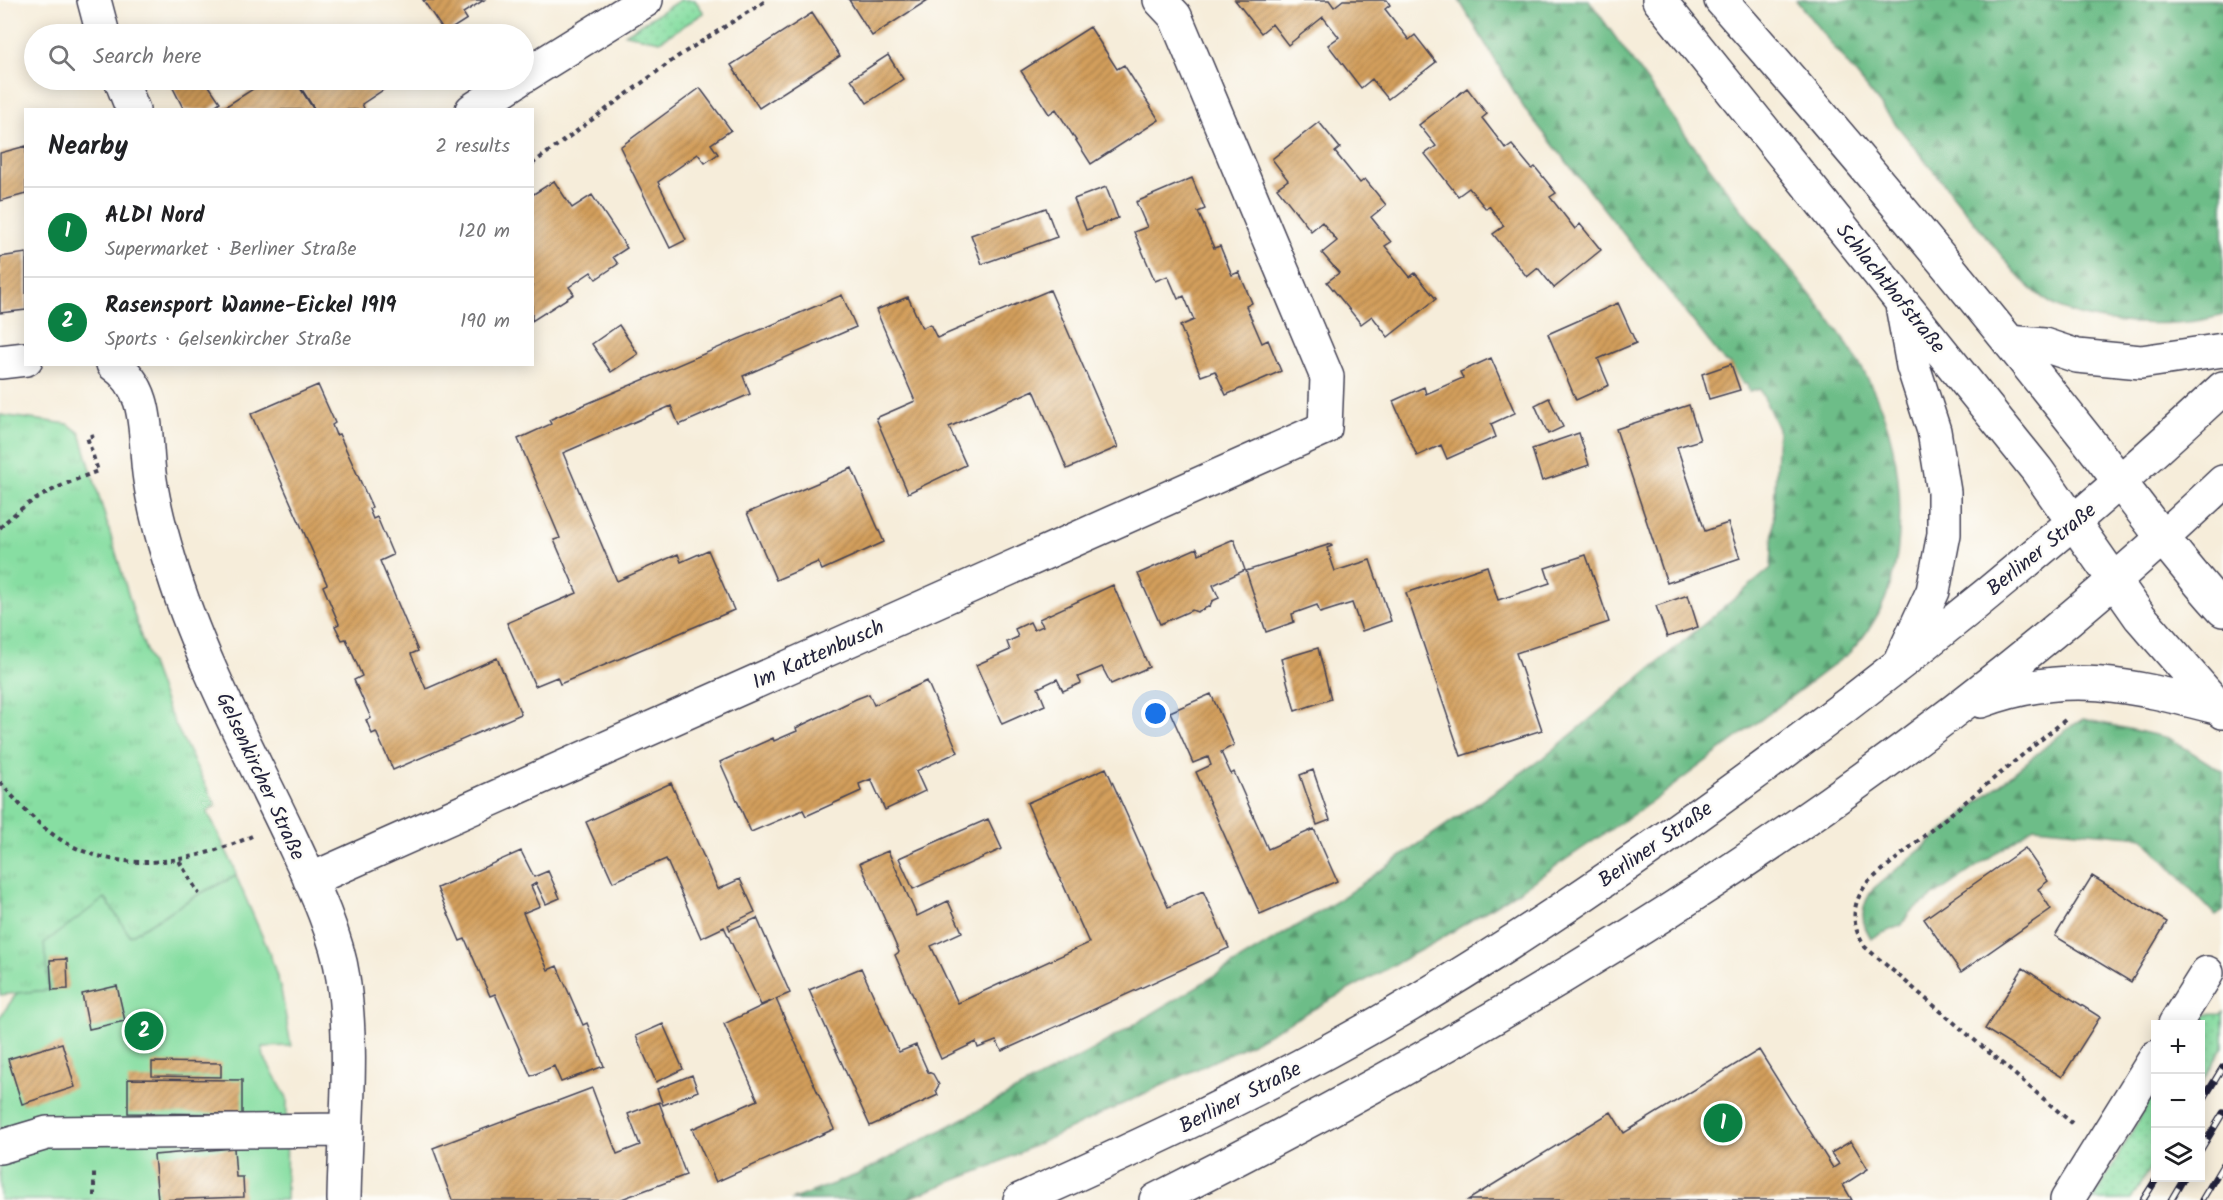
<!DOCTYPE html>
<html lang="en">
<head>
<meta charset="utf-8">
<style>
	:root { --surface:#fff; --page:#f2f2f2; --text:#202124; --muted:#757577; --line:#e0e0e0; --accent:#0b8043 }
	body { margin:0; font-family:Kalam,sans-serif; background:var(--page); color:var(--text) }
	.controls { position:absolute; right:18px; bottom:18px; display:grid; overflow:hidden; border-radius:0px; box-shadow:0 3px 15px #0003 }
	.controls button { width:54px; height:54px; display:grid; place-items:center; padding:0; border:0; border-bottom:2px solid var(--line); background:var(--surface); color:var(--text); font:30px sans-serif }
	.you { position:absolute; left:1156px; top:714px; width:21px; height:21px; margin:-15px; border:4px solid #fff; border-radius:50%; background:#1a73e8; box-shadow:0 0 0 9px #1a73e833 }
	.badge { display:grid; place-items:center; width:39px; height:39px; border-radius:50%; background:var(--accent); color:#fff; font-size:20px; font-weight:700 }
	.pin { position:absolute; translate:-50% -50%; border:3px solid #fff; box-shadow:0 2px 6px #0006 }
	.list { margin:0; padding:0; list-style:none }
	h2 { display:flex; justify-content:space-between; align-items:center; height:78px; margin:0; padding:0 24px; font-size:26px }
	h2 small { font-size:20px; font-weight:400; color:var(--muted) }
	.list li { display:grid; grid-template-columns:39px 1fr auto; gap:18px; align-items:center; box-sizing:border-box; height:90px; padding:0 24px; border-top:2px solid var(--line) }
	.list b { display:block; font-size:22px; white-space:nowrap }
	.list p { margin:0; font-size:20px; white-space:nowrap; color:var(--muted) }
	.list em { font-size:20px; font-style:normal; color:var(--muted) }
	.icon { flex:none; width:33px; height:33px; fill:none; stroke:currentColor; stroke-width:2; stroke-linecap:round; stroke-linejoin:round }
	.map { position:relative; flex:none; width:2223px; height:1200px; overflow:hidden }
	.search { position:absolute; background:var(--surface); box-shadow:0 3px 15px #0003; left:24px; top:24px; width:510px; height:66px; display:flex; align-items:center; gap:15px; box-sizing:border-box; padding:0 21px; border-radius:33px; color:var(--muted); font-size:22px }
	.panel { position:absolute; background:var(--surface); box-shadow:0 3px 15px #0003; left:24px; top:108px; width:510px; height:258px; border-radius:0px }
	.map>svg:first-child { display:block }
	.grass { fill:url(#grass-dots); stroke:#54806e; stroke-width:1.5 }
	.forest { fill:url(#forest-firs); stroke:#487062; stroke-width:1.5 }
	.park { fill:url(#park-tufts); stroke:#54806e; stroke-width:1.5 }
	.garden { fill:#87dea2; stroke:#54806e; stroke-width:1.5 }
	.building { fill:url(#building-hatch) }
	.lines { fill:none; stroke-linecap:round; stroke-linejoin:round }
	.minor-casing { stroke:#424053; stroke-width:36 }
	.major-casing { stroke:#424053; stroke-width:36 }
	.path { stroke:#424053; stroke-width:4; stroke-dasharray:4.5 4.5; stroke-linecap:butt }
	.minor { stroke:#fff; stroke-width:33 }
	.major { stroke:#fff; stroke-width:33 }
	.rail-casing { stroke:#22223b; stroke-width:7 }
	.rail { stroke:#fdfcf7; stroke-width:4.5; stroke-dasharray:14; stroke-linecap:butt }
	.labels { text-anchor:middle; stroke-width:5; stroke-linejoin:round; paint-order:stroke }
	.street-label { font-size:21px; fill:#22223b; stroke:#fdfcf7 }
</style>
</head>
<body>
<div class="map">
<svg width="2223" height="1200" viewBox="0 0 2223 1200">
	<defs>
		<pattern id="grass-dots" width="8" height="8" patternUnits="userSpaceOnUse" patternTransform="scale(1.5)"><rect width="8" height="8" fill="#87dea2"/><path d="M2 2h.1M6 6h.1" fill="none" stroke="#74be8c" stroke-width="1.8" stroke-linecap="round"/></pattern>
		<pattern id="forest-firs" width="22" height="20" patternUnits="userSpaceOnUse" patternTransform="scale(1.5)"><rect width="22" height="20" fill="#6dbd88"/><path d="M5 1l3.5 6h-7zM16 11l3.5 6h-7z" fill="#599970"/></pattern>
		<pattern id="park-tufts" width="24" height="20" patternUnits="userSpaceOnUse" patternTransform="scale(1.5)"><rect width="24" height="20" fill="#87dea2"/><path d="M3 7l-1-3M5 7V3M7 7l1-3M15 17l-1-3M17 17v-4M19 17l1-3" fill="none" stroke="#74be8c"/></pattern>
		<pattern id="building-hatch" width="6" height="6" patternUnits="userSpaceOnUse" patternTransform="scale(1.5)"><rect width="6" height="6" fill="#d39f5c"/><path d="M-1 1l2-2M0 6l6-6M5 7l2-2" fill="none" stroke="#ab814d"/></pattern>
	</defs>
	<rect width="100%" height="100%" fill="#fdfcf7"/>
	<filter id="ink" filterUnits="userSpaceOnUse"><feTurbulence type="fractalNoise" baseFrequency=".0167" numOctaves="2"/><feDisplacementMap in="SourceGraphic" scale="12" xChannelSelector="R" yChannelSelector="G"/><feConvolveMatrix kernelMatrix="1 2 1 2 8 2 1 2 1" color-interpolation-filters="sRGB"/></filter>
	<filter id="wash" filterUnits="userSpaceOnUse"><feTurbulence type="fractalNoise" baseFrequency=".008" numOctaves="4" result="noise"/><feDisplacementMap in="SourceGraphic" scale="24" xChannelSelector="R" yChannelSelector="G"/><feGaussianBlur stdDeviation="1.35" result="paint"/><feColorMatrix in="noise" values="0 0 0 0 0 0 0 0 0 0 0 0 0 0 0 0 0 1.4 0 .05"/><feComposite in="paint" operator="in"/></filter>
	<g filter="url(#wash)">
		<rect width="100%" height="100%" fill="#f6edda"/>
		<path class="grass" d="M680,0H695L704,13L660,41L625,34Z
			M2223,1012V1047L2201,1084L2200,1024H2193L2198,1015L2221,1014Z
			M2155,1091V1159L2131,1200H2093Z"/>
		<path class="forest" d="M1459,0H1589C1639,71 1689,141 1742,210C1825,319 1909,385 1899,535C1896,581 1882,620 1849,653L1653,801L1517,892L1437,941L1252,1043L989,1167L904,1200H791L859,1174L1094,1049L1334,903L1547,755L1771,568L1778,429L1760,389L1749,392L1747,384H1743L1731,364L1725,362L1524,108Z
			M1796,0H2223V315C2182,328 2102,326 2062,309C2045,302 2031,289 2018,276Z
			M2083,719L2169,738L2223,772V911L2216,916L2142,837L2034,827L1909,913L1902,925L1871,938C1859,920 1861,905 1874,888L2067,729Z"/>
		<path class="park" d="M0,415L68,424L80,433L141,637L168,710L216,806L207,811L235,869L236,876L199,894L129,937L106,899L49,990L0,995Z"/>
		<path class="garden" d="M236,876L270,954L281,990L291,1046L262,1047L264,1057L287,1098L286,1200H0V1017L17,993L49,990L44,943L105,898L130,936L199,894Z"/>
		<g id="blocks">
			<path class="building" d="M423,0H484L463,13L467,19L445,33Z
				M849,0H928L872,36Z
				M1235,0H1329L1334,7L1343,0H1387L1390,5L1385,9L1409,40L1415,35L1436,62L1388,99L1372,79L1361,88L1328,45L1339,37L1323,17L1288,45L1272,24L1261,33Z
				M812,13L840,56L759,108L731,65Z
				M1090,27L1117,69L1124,65L1159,120L1091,164L1056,109L1049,114L1021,71Z
				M888,55L903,79L867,103L851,79Z
				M169,80H205L220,102L209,110H184Z
				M267,80H295L314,110H220Z
				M296,80H380L386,88L362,104L364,108L362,110H315Z
				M700,88L731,130L711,144L718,154L705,163L698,154L658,182L686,240L670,248L620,147Z
				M1467,88L1487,114L1482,118L1506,149L1512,145L1532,169L1535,167L1556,193L1550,197L1575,229L1580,224L1601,250L1554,288L1538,268L1527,277L1493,234L1504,226L1489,206L1486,209L1469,188L1458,196L1425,154L1436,146L1419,125Z
				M1319,122L1340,148L1335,152L1360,183L1365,179L1386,205L1371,217L1391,242L1385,246L1410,277L1415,273L1436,299L1388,337L1372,316L1361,324L1327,282L1339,273L1322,253L1337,241L1322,222L1311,231L1277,188L1288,180L1272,159Z
				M26,146V194L0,201V153Z
				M1192,178L1205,209L1198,212L1214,248L1220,246L1232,275L1239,272L1252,303L1246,306L1262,343L1268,340L1281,371L1226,395L1215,371L1201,376L1180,326L1194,320L1184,296L1178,299L1168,276L1155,281L1134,232L1147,227L1136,202Z
				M554,181L572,208L592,195L627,248L613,257L618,264L596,279L591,272L569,287L574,294L532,321V195Z
				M1106,187L1118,218L1086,230L1074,199Z
				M1046,208L1057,237L982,264L971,235Z
				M26,253V310L0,313V257Z
				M1050,290L1118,447L1067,469L1034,390L949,427L966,465L908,493L876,418L915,401L876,310L908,297L922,328L930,324L937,338Z
				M842,295L856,327L743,376L750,394L679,425L671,406L563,453L617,581L678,554L681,562L708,550L734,610L560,684L557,677L535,686L507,623L577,593L554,540L560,538L518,439L551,424L549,420Z
				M1618,303L1636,343L1598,359L1609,385L1576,400L1548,334Z
				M619,325L638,354L611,372L592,344Z
				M1491,358L1515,413L1491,424L1496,437L1447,459L1441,445L1417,456L1393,401L1424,387L1426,394L1463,378L1460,372Z
				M1731,364L1740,390L1709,399L1702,374Z
				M318,385L335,423L332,425L336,435L339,434L372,507L369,509L373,519L377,517L393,555L380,561L418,651L411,654L426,689L497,658L521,714L393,770L376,732L372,734L366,720L371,718L354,680L362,676L346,639L342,640L335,626L339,624L323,586L327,584L251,414Z
				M1549,398L1563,427L1548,434L1535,405Z
				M1689,405L1700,440L1677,447L1705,531L1728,523L1740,558L1667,583L1616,429Z
				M1579,433L1589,465L1542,481L1532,449Z
				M852,468L884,542L822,570L818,562L776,580L747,513Z
				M1234,539L1245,570L1213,585L1219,598L1212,601L1210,606L1197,612L1192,610L1160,624L1138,574L1197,548L1199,554Z
				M1331,544L1332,546L1327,548L1335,571L1370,560L1391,621L1362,631L1352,603L1320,613L1317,605L1292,614L1294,622L1266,632L1246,571Z
				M1586,555L1609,622L1516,653L1542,730L1461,756L1406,593L1487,566L1498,600L1550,583L1545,568Z
				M1113,585L1149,667L1111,684L1102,667L1078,677L1081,683L1063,691L1057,679L1038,688L1045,705L1002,724L976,665L1010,650L1007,642L1018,637L1015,629L1030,622L1034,630L1043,626L1039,619Z
				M1688,595L1698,627L1667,637L1656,606Z
				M1318,648L1331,699L1295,711L1281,659Z
				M927,681L958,752L916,771L925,791L885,810L871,779L859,784L861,791L806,816L803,810L751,832L720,762L773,738L774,741L797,731L796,728L856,699L869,694L874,705Z
				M1211,694L1234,745L1221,752L1231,774L1234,772L1268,849L1314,829L1337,881L1260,914L1196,772L1211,765L1208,757L1193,763L1170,712Z
				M1106,768L1168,907L1203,891L1229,948L1002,1051L996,1041L978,1048L976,1042L941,1059L895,955L899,952L860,863L888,851L917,916L948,901L962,932L931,946L958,1003L1089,943L1027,803Z
				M1313,770L1330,820L1317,825L1300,775Z
				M671,783L718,889L740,879L755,912L728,925L730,930L757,918L790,993L776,999L834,1129L716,1182L692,1129L758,1100L724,1024L774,1000L761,1005L724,927L701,938L666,859L613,882L586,822Z
				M988,819L1002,849L913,889L899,858Z
				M2025,848L2048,881L2038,889L2051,909L1961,972L1924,919Z
				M521,851L534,877L548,871L560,898L546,904L536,883L531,886L540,906L523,913L548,970L557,966L583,1025L587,1023L604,1066L561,1082L554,1066L531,1076L495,994L490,996L465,939L460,941L437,888Z
				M2092,876L2167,922L2131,982L2055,936Z
				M67,959L68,989L52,990L50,960Z
				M861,968L899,1052L916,1045L928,1072L933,1074L939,1085L936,1090L938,1095L870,1126L809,990Z
				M2023,968L2100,1017L2062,1077L1985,1029Z
				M117,986L125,1021L89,1029L82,994Z
				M663,1024L683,1069L656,1082L636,1036Z
				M62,1043L75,1087L22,1104L8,1059Z
				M1759,1050L1833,1168L1839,1164L1831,1153L1851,1141L1868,1169L1843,1185L1852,1200H1468L1611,1112L1624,1133Z
				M152,1062L221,1063V1077L152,1076Z
				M692,1075L698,1091L663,1105L657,1089Z
				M128,1079L242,1080V1114L128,1113Z
				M592,1088L617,1154L640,1145L628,1114L659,1102L686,1175L619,1200H452L433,1148Z
				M234,1148L236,1177H243L244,1197L158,1200L154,1155Z"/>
		</g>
	</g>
	<g filter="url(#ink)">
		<use href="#blocks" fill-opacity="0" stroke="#424053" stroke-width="1.5"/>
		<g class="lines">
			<g class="minor-casing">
				<path id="minor" d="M94,0L103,34
					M524,76L646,0
					M121,80L133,110
					M472,110L518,80
					M0,362L26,359
					M113,364C153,391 143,438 150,480C154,507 161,533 169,559C197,655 246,744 289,834C309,877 336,930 343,978C354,1051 345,1126 344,1200
					M310,880L1325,428L1327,377L1175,16L1160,0
					M2175,1024L2207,973
					M0,1147L47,1133L346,1130
					M2067,1200L2156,1057"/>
			</g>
			<g class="major-casing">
				<path id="major" d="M1659,0L2037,470L2140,617L2223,712
					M1721,0C1846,141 1965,285 2082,433C2129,492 2172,554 2223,610
					M2009,342L2044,345L2077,356L2141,362L2223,350
					M1901,660L1933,591L1944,534V492L1934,431L1913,366L1902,305
					M1981,701C2068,668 2134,686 2220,708
					M1020,1200C1125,1153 1229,1105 1330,1050C1474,972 1610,879 1742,783C1910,661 2071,530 2223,388
					M1156,1200C1540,1007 1910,779 2223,482"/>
			</g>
			<path class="path" d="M532,164L677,57L767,0
				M0,528C25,500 63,484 98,471L87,437L95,435
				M2065,720L1868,882C1851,904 1850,924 1865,947L2072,1123
				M0,782C13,797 26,812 41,825C101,878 185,867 252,836
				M179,861L199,894
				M94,1196V1169"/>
			<use href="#minor" class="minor"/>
			<use href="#major" class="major"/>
			<g class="rail-casing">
				<path id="rail" d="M2200,1105L2223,1067
					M2200,1151L2223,1113
					M2143,1200L2157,1178
					M2171,1200L2184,1178
					M2202,1200L2223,1165"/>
			</g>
			<use href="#rail" class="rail"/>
		</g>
	</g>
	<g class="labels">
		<g class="street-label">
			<text transform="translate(1891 288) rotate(51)" y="7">Schlachthofstraße</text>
			<text transform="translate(2041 549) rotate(-39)" y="7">Berliner Straße</text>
			<text transform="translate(818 654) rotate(-24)" y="7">Im Kattenbusch</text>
			<text transform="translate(261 776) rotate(65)" y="7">Gelsenkircher Straße</text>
			<text transform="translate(1655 844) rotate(-35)" y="7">Berliner Straße</text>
			<text transform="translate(1240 1097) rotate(-27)" y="7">Berliner Straße</text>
		</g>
	</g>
</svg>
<div class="controls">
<button>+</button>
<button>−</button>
<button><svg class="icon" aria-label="layers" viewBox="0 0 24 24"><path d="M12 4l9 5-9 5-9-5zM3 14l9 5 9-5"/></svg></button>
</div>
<div class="you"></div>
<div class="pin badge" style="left:1723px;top:1123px">1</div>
<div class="pin badge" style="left:144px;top:1031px">2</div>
<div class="search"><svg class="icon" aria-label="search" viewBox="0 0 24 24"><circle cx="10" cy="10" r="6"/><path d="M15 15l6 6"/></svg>Search here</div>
<section class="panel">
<h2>Nearby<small>2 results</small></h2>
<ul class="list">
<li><span class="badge">1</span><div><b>ALDI Nord</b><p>Supermarket · Berliner Straße</p></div><em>120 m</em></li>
<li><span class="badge">2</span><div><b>Rasensport Wanne-Eickel 1919</b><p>Sports · Gelsenkircher Straße</p></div><em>190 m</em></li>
</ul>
</section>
</div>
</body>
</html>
